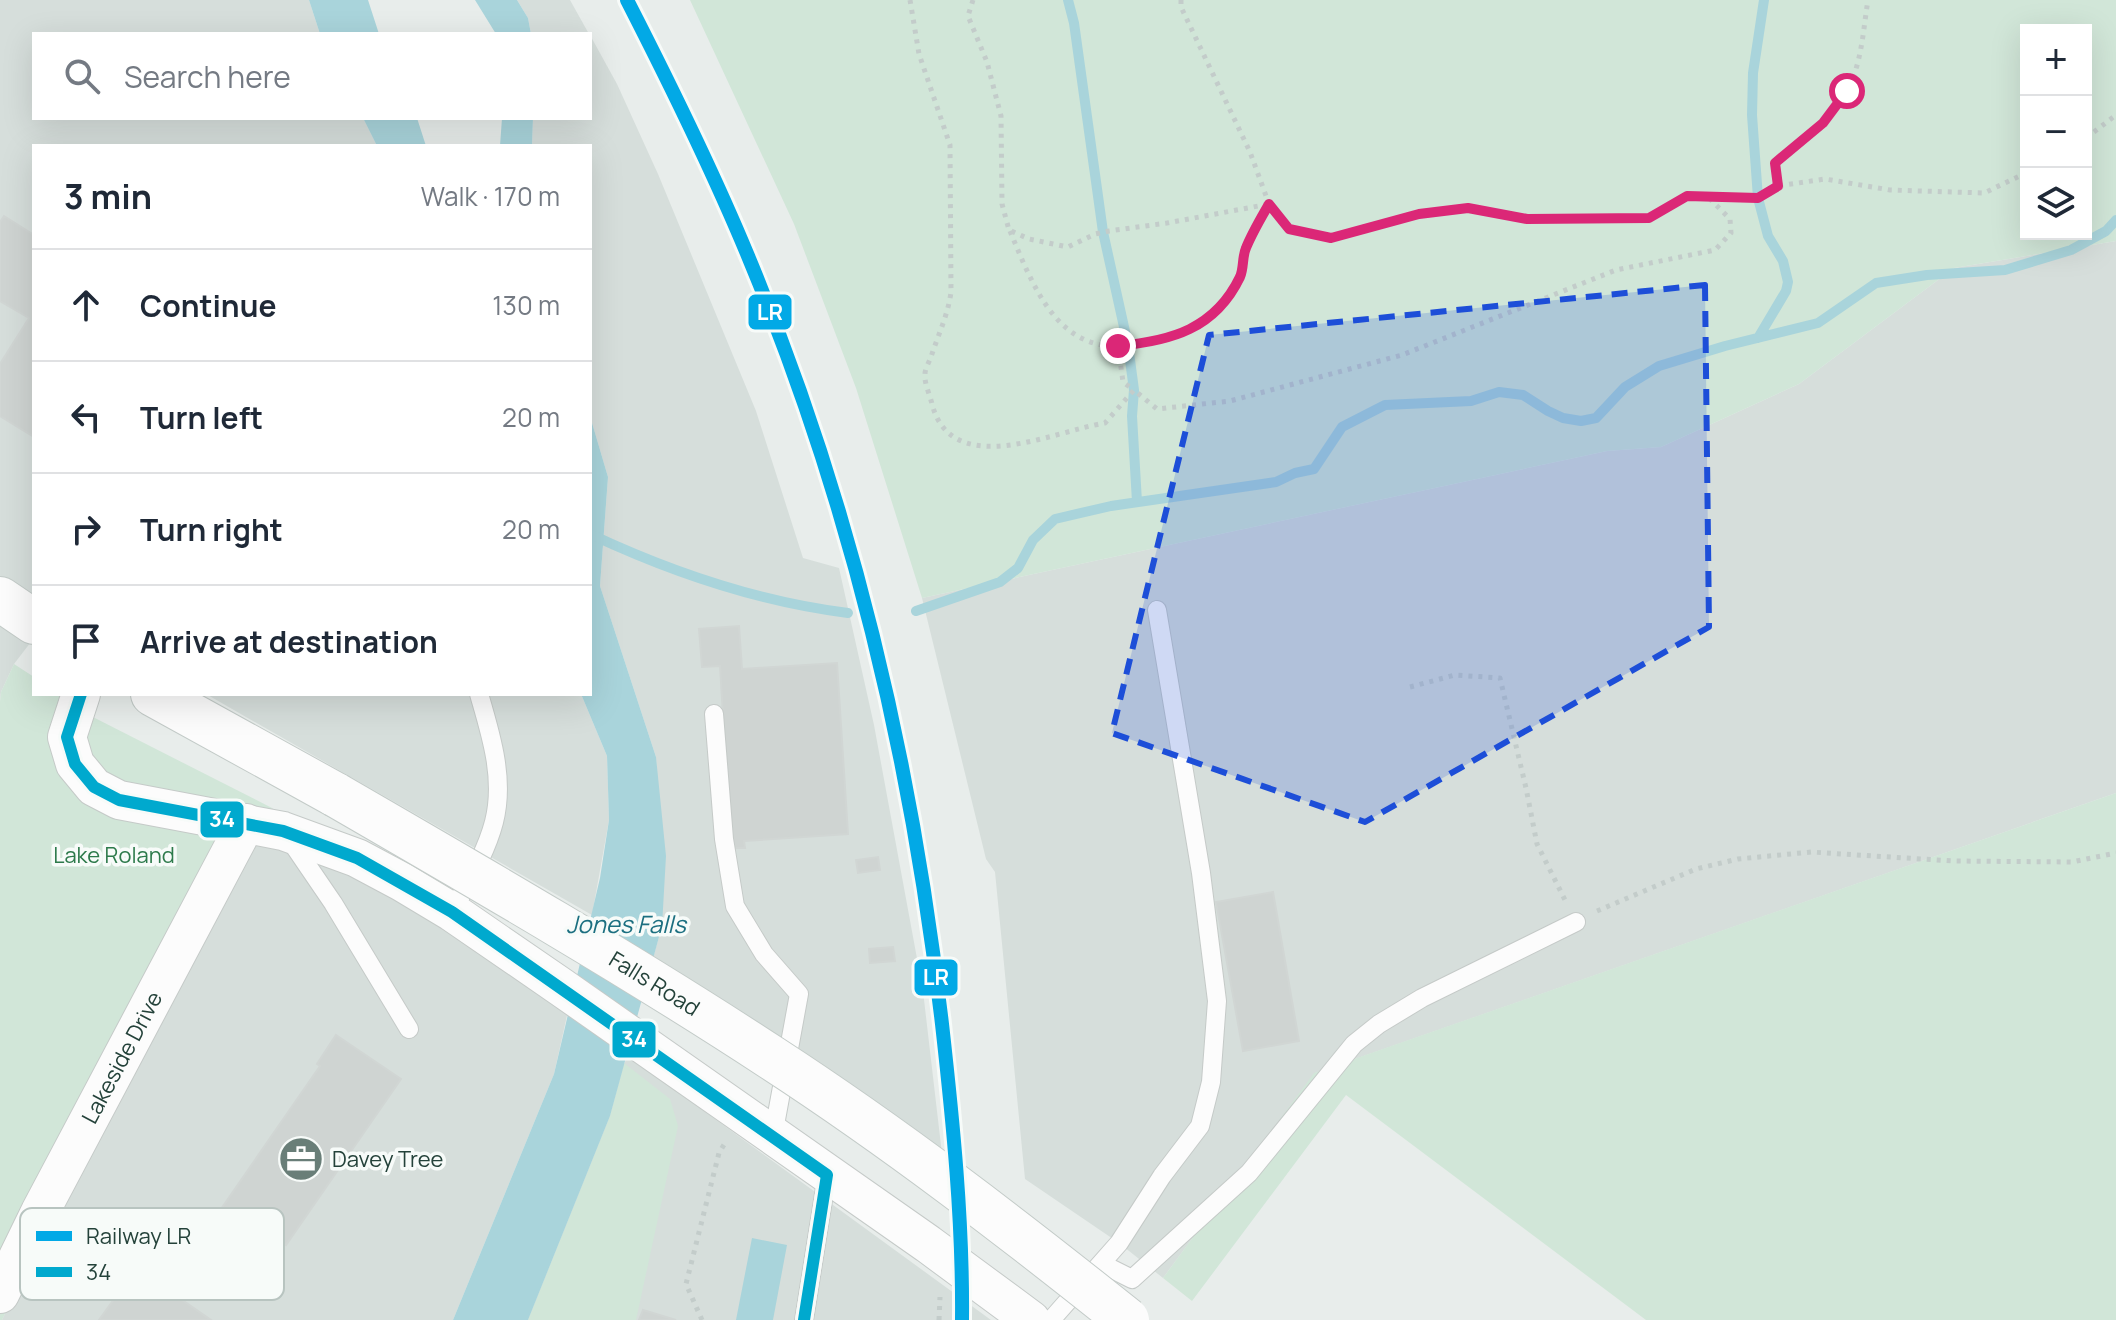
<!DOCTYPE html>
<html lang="en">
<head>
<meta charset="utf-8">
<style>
	:root { --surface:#fff; --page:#f6f6f7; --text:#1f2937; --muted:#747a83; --line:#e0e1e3 }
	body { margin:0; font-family:Manrope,sans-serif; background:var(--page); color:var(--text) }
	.controls { position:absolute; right:24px; top:24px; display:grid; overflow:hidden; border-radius:0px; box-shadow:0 8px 32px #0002 }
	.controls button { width:72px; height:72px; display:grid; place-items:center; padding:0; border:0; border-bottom:2px solid var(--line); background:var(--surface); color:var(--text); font:40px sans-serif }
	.stop { position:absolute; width:24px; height:24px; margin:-18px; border:6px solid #db2777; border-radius:50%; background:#fff }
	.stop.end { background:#db2777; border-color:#fff; box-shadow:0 2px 8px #0008 }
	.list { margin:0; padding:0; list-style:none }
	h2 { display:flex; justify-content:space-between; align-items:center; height:104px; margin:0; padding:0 32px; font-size:34px }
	h2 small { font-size:26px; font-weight:400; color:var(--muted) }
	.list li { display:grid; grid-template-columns:52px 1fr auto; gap:24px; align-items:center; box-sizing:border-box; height:112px; padding:0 32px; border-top:2px solid var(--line) }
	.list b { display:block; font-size:30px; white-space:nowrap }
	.list em { font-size:26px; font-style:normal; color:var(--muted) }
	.icon { flex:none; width:44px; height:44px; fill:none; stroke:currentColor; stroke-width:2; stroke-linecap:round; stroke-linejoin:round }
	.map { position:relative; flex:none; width:2116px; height:1320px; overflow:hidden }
	.search { position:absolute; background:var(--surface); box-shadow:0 8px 32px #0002; left:32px; top:32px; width:560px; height:88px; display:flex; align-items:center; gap:20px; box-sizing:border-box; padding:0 28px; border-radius:0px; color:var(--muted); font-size:30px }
	.panel { position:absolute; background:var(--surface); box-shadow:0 8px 32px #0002; left:32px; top:144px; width:560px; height:552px; border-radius:0px }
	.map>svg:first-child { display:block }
	.built { fill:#d6dedb }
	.green { fill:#d1e6d8; fill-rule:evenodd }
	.water { fill:#a9d4db }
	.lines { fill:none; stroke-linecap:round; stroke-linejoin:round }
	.stream { stroke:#a9d4db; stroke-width:10 }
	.building { fill:#cfd4d2; stroke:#d1d6d4; stroke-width:2 }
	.service-casing { stroke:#c5cac8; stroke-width:20 }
	.minor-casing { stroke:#c5cac8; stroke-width:40 }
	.secondary-casing { stroke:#c3cbc8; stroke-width:46 }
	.path { stroke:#c3ccca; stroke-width:5; stroke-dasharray:4 6; stroke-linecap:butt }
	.service { stroke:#fcfcfc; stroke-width:18 }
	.minor { stroke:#fcfcfc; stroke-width:38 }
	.secondary { stroke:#fcfcfc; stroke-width:44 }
	.secondary-bridge-casing { stroke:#c3cbc8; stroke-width:46; stroke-linecap:butt }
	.secondary-bridge { stroke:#fcfcfc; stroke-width:44 }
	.bus-1-casing { stroke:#f7fbf9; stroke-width:18 }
	.bus-1 { stroke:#00a9ce; stroke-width:12 }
	.rail-1-casing { stroke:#f7fbf9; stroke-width:20 }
	.rail-1 { stroke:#02a9e6; stroke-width:14 }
	.route { stroke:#db2777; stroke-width:10 }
	.marked { fill:#1d4ed8; fill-opacity:0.2; stroke:#1d4ed8; stroke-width:6; stroke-dasharray:16 10; stroke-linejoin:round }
	.labels { text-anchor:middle; stroke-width:7; stroke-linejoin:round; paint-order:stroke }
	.park-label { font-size:22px; fill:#2d7a4b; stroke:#f7fbf9 }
	.street-label { font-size:22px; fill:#24423a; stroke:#f7fbf9 }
	.poi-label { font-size:22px; fill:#24423a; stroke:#f7fbf9; text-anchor:start }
	.water-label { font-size:24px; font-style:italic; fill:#1c6f80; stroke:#f7fbf9 }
	.key { fill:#f7fbf9; stroke:#b8c4c0; stroke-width:2 }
	.key-label { font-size:22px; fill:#24423a }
	.line-badge { stroke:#f7fbf9; stroke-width:3 }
	.badge-label { font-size:22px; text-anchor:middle; font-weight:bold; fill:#fff }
</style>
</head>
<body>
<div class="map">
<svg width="2116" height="1320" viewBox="0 0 2116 1320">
	<rect width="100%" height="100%" fill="#e8edeb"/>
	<path class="built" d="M0,0H309L320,34H34V118H363L377,146H34V638L14,664L1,692L0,702Z
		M517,0H570L589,34H531L528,18Z
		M590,35L617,84L658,174L756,411L803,558L839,568L874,725L923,991L942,1154L653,958L662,926L656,757L600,586L608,477L590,416V146H532L533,118H590Z
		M2116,241V793L1315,1073L1163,1278L1119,1243L1025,1179L995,872L986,859L922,598L1607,451L1661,447L1799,384L1954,268Z
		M206,694H581L607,756L609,820L592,915Z
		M272,808L568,1011L554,1074L453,1320H2L59,1199Z
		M627,1055L991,1320H528L610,1116Z"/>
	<path class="green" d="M690,0H2116V241L1954,268L1799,384L1661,447L1607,451L922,598L856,388L794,224ZM2086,30V234H2026V30Z
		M14,664L34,677V694H60L89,715L272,808L59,1199L2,1320H0V702L1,692Z
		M2116,793V1320H1646L1346,1095L1192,1301L1163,1278L1314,1073Z
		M624,1063L670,1099L678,1126L636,1320H528L610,1116Z"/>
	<path class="water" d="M309,0H368L379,34H320Z
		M475,0H517L528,18L531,34H496Z
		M363,118H417L426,146H377Z
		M502,118H533L532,146H500Z
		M590,416L608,477L600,586L656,757L666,856L662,926L610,1116L528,1320H453L554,1074L600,878L609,820L607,756L581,694H590Z
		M752,1238L787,1245L773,1320H736Z"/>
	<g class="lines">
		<path class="stream" d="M1068,0L1074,23L1103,232L1128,345L1134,390L1132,416L1137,502
			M1758,338L1786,291L1788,282L1783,261L1768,236L1758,198L1752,115L1753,73L1764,0
			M590,534C671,572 760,602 848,613
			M916,611L1000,582L1018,568L1033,540L1055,519L1111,506L1276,482L1295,473L1314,469L1342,427L1385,405L1471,401L1499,392L1523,395L1548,411L1563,418L1581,421L1596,418L1625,387L1659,366L1725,346L1818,323L1876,283L1927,275L2005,270L2071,250L2106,231L2116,220"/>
	</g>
	<path class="building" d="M4,216L34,235V437L0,416V364L29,318L0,301V222Z
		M739,626L742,669L837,663L848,834L744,841L745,848H731L720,666L702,667L699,629Z
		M878,857L880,870L858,873L856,860Z
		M1273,892L1299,1041L1243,1051L1216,902Z
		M893,947L895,961L870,963L869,949Z
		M336,1035L401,1079L286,1245L277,1239L246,1284L194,1248L320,1066L317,1064Z
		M129,1263L211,1320H99L117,1295L110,1290Z
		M643,1310L676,1320H639Z"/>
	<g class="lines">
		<g class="service-casing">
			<path id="service" d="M714,714L724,839L735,906L764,954L799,994L773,1136
				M290,840L333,903L409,1029
				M452,912C467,884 486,853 494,822C505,779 491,735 479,694
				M1102,1264L1132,1279L1249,1173L1354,1044L1379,1024L1422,998L1576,922
				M804,1320L827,1175
				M1051,1320L1119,1243L1162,1176L1200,1126L1211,1082L1217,1001L1201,873L1157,610"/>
		</g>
		<g class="minor-casing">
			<g id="minor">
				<path d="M81,694L67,737L75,764L94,787L119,800L283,831L357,858L402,882L452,912L561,987L928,1244L1031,1320"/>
				<path id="s1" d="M0,1294L40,1212L246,823"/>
			</g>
		</g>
		<g class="secondary-casing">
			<path id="secondary" d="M0,599L34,622
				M153,694L336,795"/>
		</g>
		<path class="path" d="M910,0L919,54L950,145L951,292C948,315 938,335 931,357C929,362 925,369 925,374C924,383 930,395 932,404C952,481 1054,431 1105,423L1134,390L1157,409L1230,401L1402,355L1616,270L1715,250L1731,233L1730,219L1708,197
			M973,0L968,16L987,62L1001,116L1002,204L1009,230L1029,239L1068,247L1095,234L1109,231L1167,223L1269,204
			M1181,0V7L1250,152L1269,204L1289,229L1331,238L1419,214L1468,208L1527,219L1649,218L1687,196L1758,198L1778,186L1825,179L1890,190L1984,193L2026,173
			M2086,138L2116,115
			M1778,186L1775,163C1801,143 1829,121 1846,92C1862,65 1863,30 1868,0
			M1010,231C1040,304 1067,369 1161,339C1183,333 1210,324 1225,304C1231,296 1239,282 1242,272C1244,264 1242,256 1245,248C1251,233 1261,219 1268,205
			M1118,346L1123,382L1134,390
			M1410,687L1455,675L1500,678L1526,788L1537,844L1566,902
			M1597,911L1696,869L1738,859L1811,852L1954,861L2072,862L2116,853
			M702,1320L686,1284L719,1153L725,1143
			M939,1320L940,1297"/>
		<use href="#service" class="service"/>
		<use href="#minor" class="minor"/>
		<use href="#secondary" class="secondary"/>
		<g class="secondary-bridge-casing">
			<g id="secondary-bridge">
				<path id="s2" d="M336,795C483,880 630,965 772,1058C895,1138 1012,1228 1127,1320"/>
			</g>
		</g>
		<use href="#secondary-bridge" class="secondary-bridge"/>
		<g class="bus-1-casing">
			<path id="bus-1" d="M81,694L67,737L75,764L94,787L119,800L283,831L357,858L452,912L827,1175
				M804,1320L827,1175"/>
		</g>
		<use href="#bus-1" class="bus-1"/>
		<g class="rail-1-casing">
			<path id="rail-1" d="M627,0C670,84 712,169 748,256C850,500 912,761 942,1024C953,1122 963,1221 962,1320"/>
		</g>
		<use href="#rail-1" class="rail-1"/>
	</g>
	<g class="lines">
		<path class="route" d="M1118,346C1171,341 1215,329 1240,277C1244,268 1242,257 1246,248C1252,233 1261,218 1269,204L1289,229L1331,238L1419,214L1468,208L1527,219L1649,218L1687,196L1758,198L1778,186L1775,163L1823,123L1847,91"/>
	</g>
	<path class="marked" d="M1705,285L1709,627L1365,822L1112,733L1209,335Z"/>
	<defs>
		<g id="office-disc" transform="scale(2.3)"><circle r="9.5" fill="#697e78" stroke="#f7fbf9"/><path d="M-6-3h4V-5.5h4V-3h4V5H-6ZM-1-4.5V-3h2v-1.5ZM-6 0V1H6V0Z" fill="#fff"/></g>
	</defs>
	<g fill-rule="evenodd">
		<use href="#office-disc" x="301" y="1159"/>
	</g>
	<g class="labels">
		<g class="park-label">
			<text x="114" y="863">Lake Roland</text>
		</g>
		<g class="street-label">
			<text dy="8" stroke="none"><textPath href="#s2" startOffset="370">Falls Road</textPath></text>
			<text dy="8" stroke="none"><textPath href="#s1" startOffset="266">Lakeside Drive</textPath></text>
		</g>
		<g class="poi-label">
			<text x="332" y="1167">Davey Tree</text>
		</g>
		<g class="water-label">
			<text x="626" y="933">Jones Falls</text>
		</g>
	</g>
	<rect x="20" y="1208" width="264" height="92" rx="12" class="key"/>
	<rect x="36" y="1231" width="36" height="10" fill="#02a9e6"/>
	<rect x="36" y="1267" width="36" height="10" fill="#00a9ce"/>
	<g class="key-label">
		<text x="86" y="1244">Railway LR</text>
		<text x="86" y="1280">34</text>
	</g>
	<g class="line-badge">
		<rect x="747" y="293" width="46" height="38" rx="8" fill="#02a9e6"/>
		<rect x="199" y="800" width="46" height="39" rx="8" fill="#00a9ce"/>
		<rect x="913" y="958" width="46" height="39" rx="8" fill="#02a9e6"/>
		<rect x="611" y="1020" width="46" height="39" rx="8" fill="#00a9ce"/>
	</g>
	<g class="badge-label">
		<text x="770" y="320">LR</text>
		<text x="222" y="827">34</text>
		<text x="936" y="985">LR</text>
		<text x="634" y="1047">34</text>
	</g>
</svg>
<div class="controls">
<button>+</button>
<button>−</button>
<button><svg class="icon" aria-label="layers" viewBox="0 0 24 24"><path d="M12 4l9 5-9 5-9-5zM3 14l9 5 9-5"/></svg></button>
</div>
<div class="stop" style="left:1847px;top:91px"></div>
<div class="stop end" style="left:1118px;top:346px"></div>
<div class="search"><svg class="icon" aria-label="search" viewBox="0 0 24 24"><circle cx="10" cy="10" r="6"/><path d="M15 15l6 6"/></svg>Search here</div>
<section class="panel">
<h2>3 min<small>Walk · 170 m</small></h2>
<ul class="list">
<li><svg class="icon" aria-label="ahead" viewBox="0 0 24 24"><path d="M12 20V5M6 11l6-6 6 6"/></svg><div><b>Continue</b></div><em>130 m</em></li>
<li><svg class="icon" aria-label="left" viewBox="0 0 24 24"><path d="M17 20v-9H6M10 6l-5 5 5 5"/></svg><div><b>Turn left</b></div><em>20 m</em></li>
<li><svg class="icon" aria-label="right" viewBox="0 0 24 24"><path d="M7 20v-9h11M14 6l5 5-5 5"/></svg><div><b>Turn right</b></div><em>20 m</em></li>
<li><svg class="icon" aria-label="arrive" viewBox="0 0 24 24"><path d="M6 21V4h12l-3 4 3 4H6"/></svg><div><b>Arrive at destination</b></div></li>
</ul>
</section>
</div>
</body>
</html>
